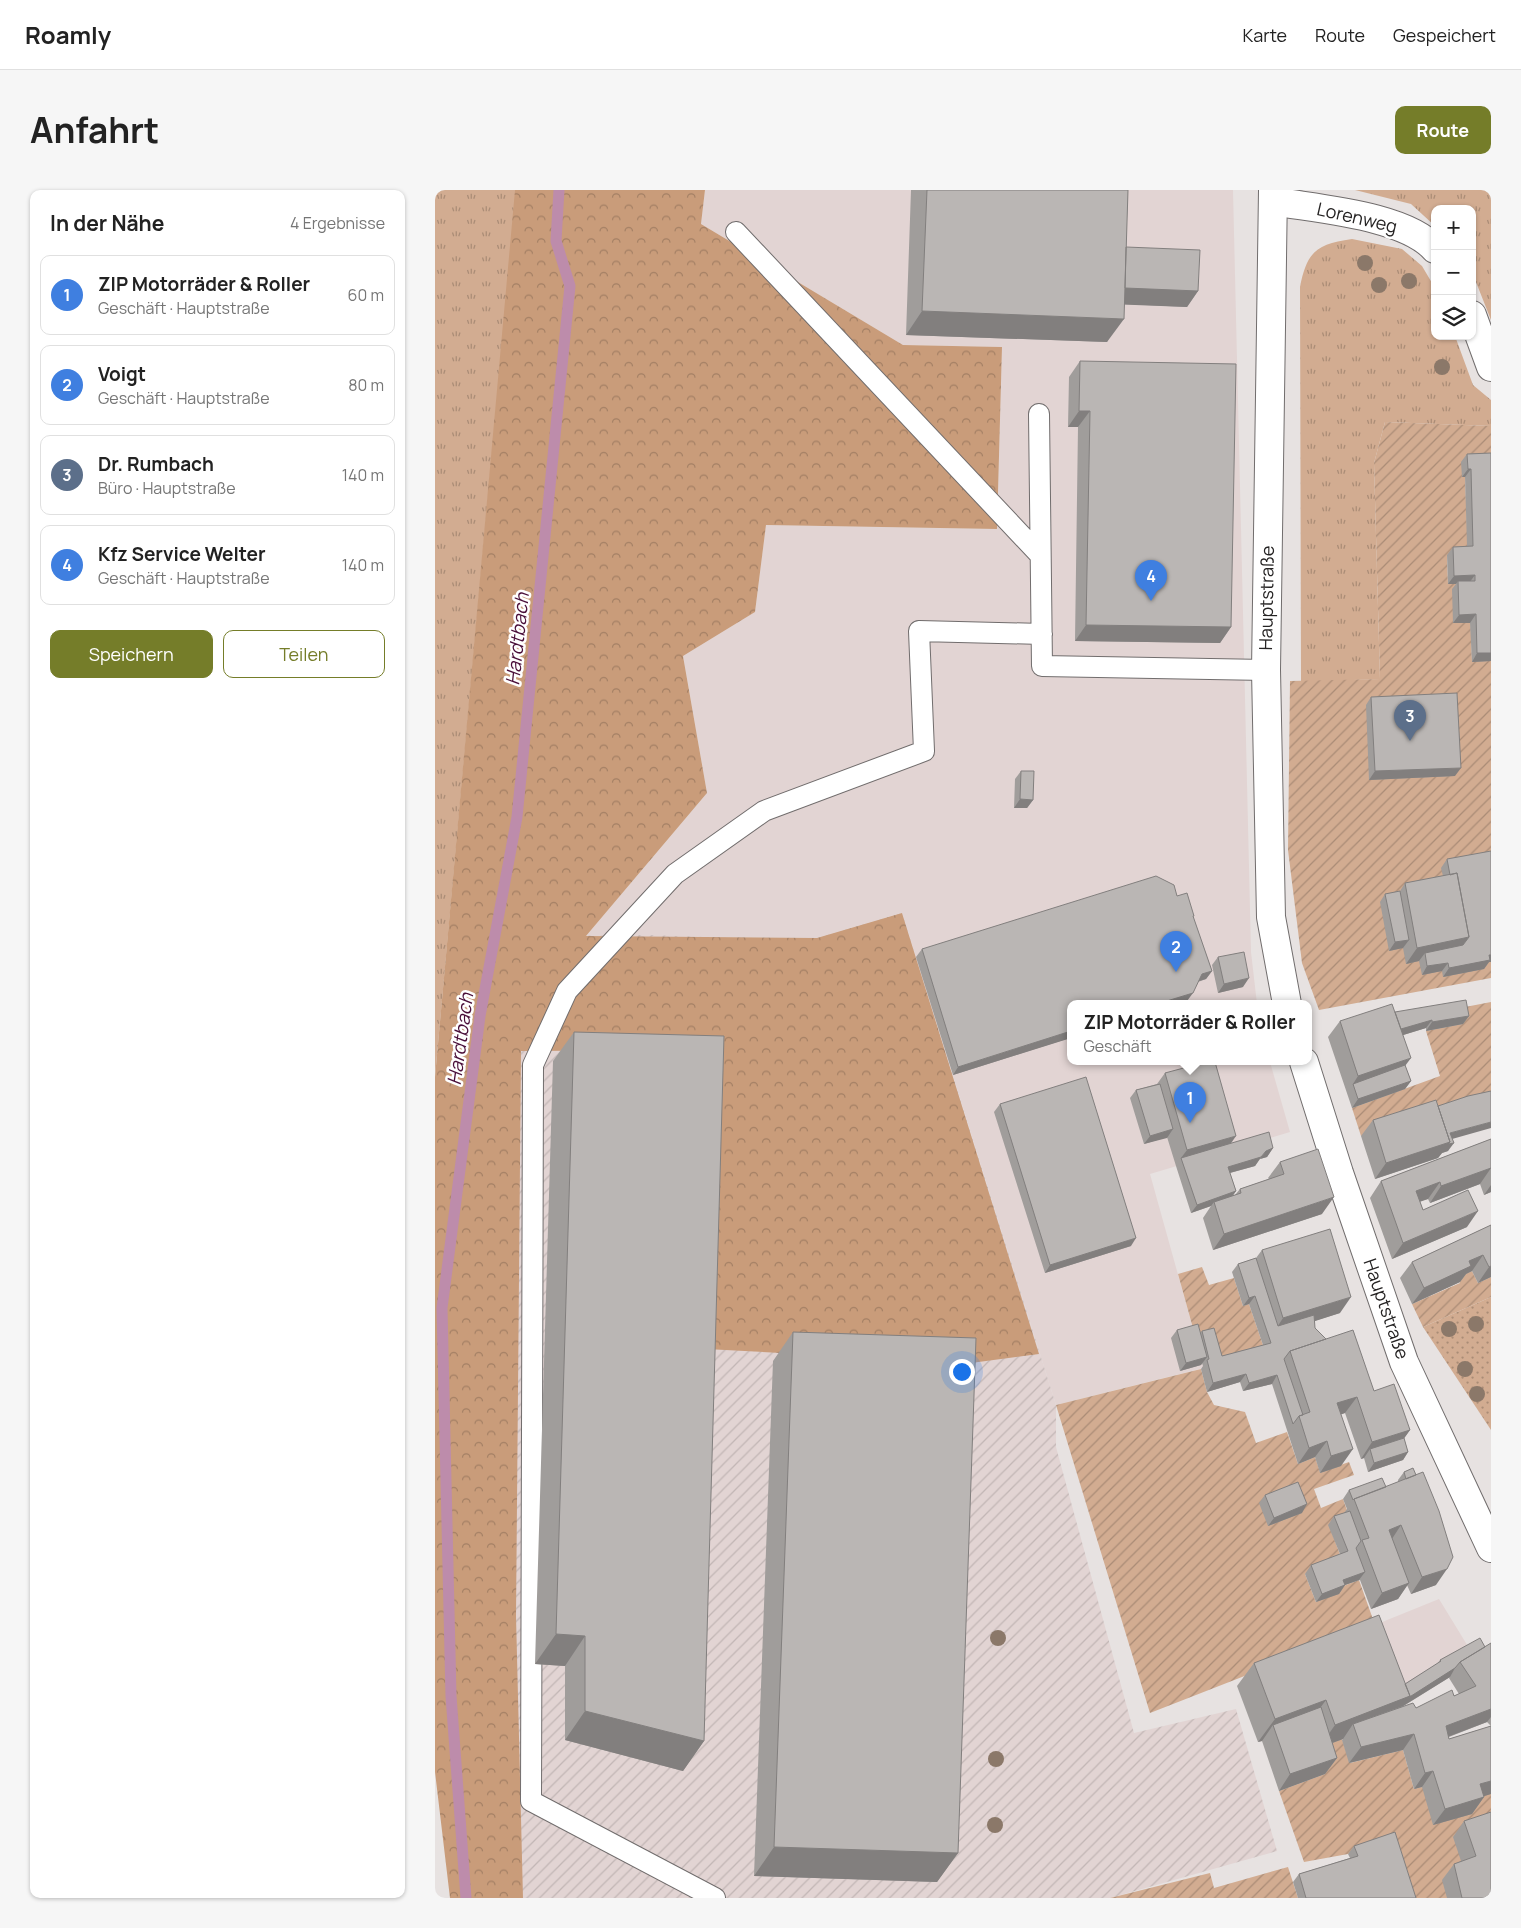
<!DOCTYPE html>
<html lang="de">
<head>
<meta charset="utf-8">
<style>
	:root { --surface:#fff; --page:#f6f6f6; --text:#222; --muted:#767676; --line:#e0e0e0; --accent:#757d29 }
	body { margin:0; font-family:Manrope,sans-serif; background:var(--page); color:var(--text) }
	.controls { position:absolute; right:15px; top:15px; display:grid; overflow:hidden; border-radius:10px; box-shadow:0 1px 4px #0004 }
	.controls button { width:45px; height:45px; display:grid; place-items:center; padding:0; border:0; border-bottom:1px solid var(--line); background:var(--surface); color:var(--text); font:25px sans-serif }
	.you { position:absolute; left:526px; top:1181px; width:18px; height:18px; margin:-12px; border:4px solid #fff; border-radius:50%; background:#1a73e8; box-shadow:0 0 0 8px #1a73e833 }
	.badge { display:grid; place-items:center; width:32px; height:32px; border-radius:50%; background:var(--accent); color:#fff; font-size:16px; font-weight:700 }
	.pin { position:absolute; translate:-50% -41px; filter:drop-shadow(0 1px 2px #0008) }
	.pin::after { content:''; position:absolute; top:26px; width:18px; height:15px; background:inherit; clip-path:polygon(0 0,100% 0,50% 100%) }
	.popup { position:absolute; left:632px; top:810px; width:245px; height:65px; box-sizing:border-box; display:grid; place-content:center; border-radius:10px; background:var(--surface); filter:drop-shadow(0 1px 4px #0005); font-size:16px; white-space:nowrap; color:var(--muted) }
	.popup b { font-size:19px; color:var(--text) }
	.popup::after { content:''; position:absolute; left:50%; top:100%; margin-left:-10px; border:10px solid transparent; border-top-color:var(--surface) }
	.list { margin:0; padding:0; list-style:none }
	h2 { display:flex; justify-content:space-between; align-items:center; height:65px; margin:0; padding:0 20px; font-size:21px }
	h2 small { font-size:16px; font-weight:400; color:var(--muted) }
	.list li { display:grid; grid-template-columns:32px 1fr auto; gap:15px; align-items:center; box-sizing:border-box; height:80px; margin:0 10px 10px; padding:0 10px; border:1px solid var(--line); border-radius:10px }
	.list b { display:block; font-size:19px; white-space:nowrap }
	.list p { margin:0; font-size:16px; white-space:nowrap; color:var(--muted) }
	.list em { font-size:16px; font-style:normal; color:var(--muted) }
	.actions { display:flex; gap:10px; padding:15px 20px }
	.actions a { flex:1; padding:11px 0; border:1px solid var(--accent); border-radius:10px; text-align:center; font-size:18px; color:var(--accent) }
	.actions .main { background:var(--accent); color:#fff }
	.icon { flex:none; width:28px; height:28px; fill:none; stroke:currentColor; stroke-width:2; stroke-linecap:round; stroke-linejoin:round }
	.map { position:relative; flex:none; width:1056px; height:1708px; overflow:hidden; border-radius:10px }
	header { display:flex; align-items:center; gap:30px; box-sizing:border-box; height:70px; padding:0 25px; background:var(--surface); border-bottom:1px solid var(--line) }
	header strong { font-size:24px }
	nav { display:flex; gap:28px; margin-inline-start:auto; font-size:18px }
	.intro { display:flex; align-items:center; justify-content:space-between; box-sizing:border-box; height:120px; padding:0 30px }
	h1 { margin:0; font-size:35px }
	.button { padding:12px 22px; border-radius:10px; background:var(--accent); color:#fff; font-size:18px; font-weight:700 }
	main { display:flex; gap:30px; padding:0 30px }
	aside { flex:1; background:var(--surface); border-radius:10px; box-shadow:0 1px 4px #0004 }
	.map>svg:first-child { display:block }
	.built { fill:#e2d4d3 }
	.industrial { fill:url(#industrial-furrows) }
	.grass { fill:url(#grass-tufts) }
	.forest { fill:url(#forest-crowns) }
	.park { fill:url(#park-dots) }
	.garden { fill:url(#garden-furrows) }
	.lines { fill:none; stroke-linecap:round; stroke-linejoin:round }
	.stream { stroke:#bd8cab; stroke-width:11 }
	.service-casing { stroke:#716d6d; stroke-width:22 }
	.minor-casing { stroke:#716d6d; stroke-width:30 }
	.secondary-casing { stroke:#716d6d; stroke-width:30 }
	.service { stroke:#fff; stroke-width:20 }
	.minor { stroke:#fff; stroke-width:28 }
	.secondary { stroke:#fff; stroke-width:28 }
	.tree { fill:#8b7869 }
	.wall { fill:#a09d9b; fill-rule:evenodd }
	.shaded-wall { fill:#827f7e }
	.building { fill:#bab6b4; stroke:#827f7e }
	.labels { text-anchor:middle; stroke-width:5; stroke-linejoin:round; paint-order:stroke }
	.street-label { font-size:18px; fill:#252323; stroke:#fff }
	.water-label { font-size:19px; font-style:italic; fill:#490e39; stroke:#fff }
</style>
</head>
<body>
<header>
<strong>Roamly</strong>
<nav><a>Karte</a><a>Route</a><a>Gespeichert</a></nav>
</header>
<div class="intro"><h1>Anfahrt</h1><a class="button">Route</a></div>
<main>
<aside>
<h2>In der Nähe<small>4 Ergebnisse</small></h2>
<ul class="list">
<li><span class="badge" style="background:#3f7fe0">1</span><div><b>ZIP Motorräder &amp; Roller</b><p>Geschäft · Hauptstraße</p></div><em>60 m</em></li>
<li><span class="badge" style="background:#3f7fe0">2</span><div><b>Voigt</b><p>Geschäft · Hauptstraße</p></div><em>80 m</em></li>
<li><span class="badge" style="background:#5c6f8a">3</span><div><b>Dr. Rumbach</b><p>Büro · Hauptstraße</p></div><em>140 m</em></li>
<li><span class="badge" style="background:#3f7fe0">4</span><div><b>Kfz Service Welter</b><p>Geschäft · Hauptstraße</p></div><em>140 m</em></li>
</ul>
<div class="actions"><a class="main">Speichern</a><a>Teilen</a></div>
</aside>
<div class="map">
<svg width="1056" height="1708" viewBox="0 0 1056 1708">
	<defs>
		<pattern id="industrial-furrows" width="10" height="10" patternUnits="userSpaceOnUse" patternTransform="scale(1.25)"><rect width="10" height="10" fill="#e2d4d3"/><path d="M-1 1l2-2M0 10L10 0M9 11l2-2" fill="none" stroke="#c2b6b5"/></pattern>
		<pattern id="grass-tufts" width="24" height="20" patternUnits="userSpaceOnUse" patternTransform="scale(1.25)"><rect width="24" height="20" fill="#d2ac91"/><path d="M3 7l-1-3M5 7V3M7 7l1-3M15 17l-1-3M17 17v-4M19 17l1-3" fill="none" stroke="#aa8c76"/></pattern>
		<pattern id="forest-crowns" width="20" height="18" patternUnits="userSpaceOnUse" patternTransform="scale(1.25)"><rect width="20" height="18" fill="#c99c7a"/><path d="M2 6a3 3 0 1 1 6 0M12 15a3 3 0 1 1 6 0" fill="none" stroke="#a37f64"/></pattern>
		<pattern id="park-dots" width="8" height="8" patternUnits="userSpaceOnUse" patternTransform="scale(1.25)"><rect width="8" height="8" fill="#d2ac91"/><path d="M2 2h.1M6 6h.1" fill="none" stroke="#aa8c76" stroke-width="1.8" stroke-linecap="round"/></pattern>
		<pattern id="garden-furrows" width="10" height="10" patternUnits="userSpaceOnUse" patternTransform="scale(1.25)"><rect width="10" height="10" fill="#d2ac91"/><path d="M-1 1l2-2M0 10L10 0M9 11l2-2" fill="none" stroke="#aa8c76"/></pattern>
	</defs>
	<rect width="100%" height="100%" fill="#e7e2e1"/>
	<path class="built" d="M270,0H798L816,762L822,814H636V872H835L855,942L715,984L769,1178L621,1215L467,723L382,748L151,746L272,603L248,466L320,422L331,335L562,339L567,157L468,155L266,34Z
		M1004,1409L1034,1458L1046,1467L965,1518L925,1441Z"/>
	<path class="industrial" d="M467,723L621,1215V1257L699,1543L801,1519L842,1661L675,1708H46L0,987L34,747L215,745L323,749L382,748Z"/>
	<path class="grass" d="M0,0H81L0,887Z
		M920,0H1056V130L1037,82V19H1000V36L976,14Z
		M917,49L967,59L987,76L1000,98V146H1020L1038,195L1056,210V236L950,232L939,273L945,489L866,492L865,97C872,61 882,54 917,49Z"/>
	<path class="forest" d="M80,0H270L266,34L468,155L567,157L562,339L331,335L320,422L248,466L272,603L151,746L382,748L467,723L604,1164L536,1173L271,1159L282,860L86,861L81,1426L88,1708H15L0,1582V887Z"/>
	<path class="park" d="M1056,1107V1240L988,1137Z"/>
	<path class="garden" d="M950,232L1056,236V270L1028,287H1030L1033,361L1012,366L1013,394L1034,393L1037,471H1056V788L884,820L867,773L853,660L855,491L945,489L939,273Z
		M1056,812V908L1027,914L926,946L917,918L1005,886L991,841L1027,834L1025,818Z
		M767,1077L774,1095L799,1088L808,1116L814,1114L830,1161L781,1174L761,1149L743,1084Z
		M1037,1081L1043,1093L1056,1087V1107L988,1137L977,1114L1025,1093L1023,1087Z
		M766,1179L772,1202L779,1215L810,1222L821,1253L852,1242L863,1274L880,1267L885,1282L914,1272L919,1285L879,1299L886,1318L908,1309L913,1323L894,1335L907,1370L870,1384L881,1412L903,1398L924,1390L940,1435L715,1523L621,1215Z
		M907,1549L915,1573L968,1560L979,1599L987,1597L1034,1611L1056,1603V1633L1030,1682L1012,1708H972L954,1651L913,1664L869,1672L844,1601L890,1584L884,1558Z
		M853,1677L863,1708H675L775,1683L779,1698Z"/>
	<g class="lines">
		<path class="stream" d="M31,1708L16,1506L7,1118L45,826L82,627L135,96L121,51L124,0"/>
		<g class="service-casing">
			<path id="service" d="M301,42L605,365
				M604,224L607,476L831,480
				M280,1708L96,1611L98,875L132,801L240,684L329,621L489,561L484,441L607,444"/>
		</g>
		<g class="minor-casing">
			<path id="minor" d="M838,11C882,19 970,25 1000,59
				M1037,125L1056,177"/>
		</g>
		<g class="secondary-casing">
			<path id="secondary" d="M838,0L831,480L836,727L852,814
				M869,872L904,983L969,1172L1056,1358"/>
		</g>
		<use href="#service" class="service"/>
		<use href="#minor" class="minor"/>
		<use href="#secondary" class="secondary"/>
	</g>
	<g class="tree">
		<circle cx="930" cy="73" r="8"/>
		<circle cx="974" cy="91" r="8"/>
		<circle cx="944" cy="95" r="8"/>
		<circle cx="1007" cy="177" r="8"/>
		<circle cx="1041" cy="1134" r="8"/>
		<circle cx="1014" cy="1139" r="8"/>
		<circle cx="1030" cy="1179" r="8"/>
		<circle cx="1042" cy="1204" r="8"/>
		<circle cx="563" cy="1448" r="8"/>
		<circle cx="561" cy="1569" r="8"/>
		<circle cx="560" cy="1635" r="8"/>
	</g>
	<path class="wall" d="M476,0H693L691,57L763,101L752,117L689,114L672,152L471,145Z
		M645,171L796,437L785,453L640,451L643,237H633L634,187Z
		M1056,263V471L1037,472L1035,433H1018L1017,399L1021,394H1013L1012,365L1018,357L1032,356L1030,287H1027L1026,272L1032,264Z
		M936,507L1020,586L934,590L931,515Z
		M586,581L598,610L592,618H579L580,589Z
		M1012,669L1054,772L1049,779L1008,787L1007,781L987,785L984,771L971,774L968,758L954,761L945,712L950,704L965,701L970,693L1008,686L1006,678Z
		M742,706L758,728L777,781L771,789L763,792L752,811L518,885L481,767L487,759Z
		M783,767L808,797L783,803L777,775Z
		M960,822L1034,826L1028,834L991,841V838L968,845L970,875L976,891L970,899L917,918L893,847L905,831Z
		M139,842L269,1551L248,1581L130,1550V1476L100,1474L118,871Z
		M730,883L796,953L838,958L832,967L825,969L820,976L795,983L801,1001L797,1006L800,1005L805,999L834,989L833,988L845,972L887,1024L778,1060L768,1028L776,1016L756,1023L741,976L732,947L709,954L695,908L701,900L722,894Z
		M565,914L696,1056L610,1083L559,922Z
		M1003,916L1017,949L1013,961L1007,963L1003,968L940,989L926,946L938,930Z
		M1056,949V1002L1049,1005L1045,994L995,1013L993,1009L985,1011L988,1020L1032,1037L957,1069L935,1008L946,991Z
		M1056,1035V1087L1043,1093L1037,1081L1031,1084L1025,1092L977,1114L965,1088L977,1072Z
		M827,1060L905,1123L879,1131L880,1138L975,1240L969,1248L973,1262L968,1270L933,1282L929,1268L926,1269L910,1223L906,1224V1276L885,1283L880,1267L863,1274L837,1194L808,1201L805,1192L772,1202L766,1179L768,1176L767,1173L766,1175L745,1181L736,1148L742,1140L765,1143L767,1141L787,1166L828,1155L814,1114L808,1116L797,1082L803,1074L821,1068Z
		M358,1142L523,1663L502,1692L319,1686L338,1171Z
		M978,1278L1001,1395L976,1404L972,1395L963,1409L936,1419L925,1390L910,1395L904,1404L881,1412L870,1384L876,1375L905,1364L893,1335L899,1326L909,1323L912,1319L908,1309L914,1300L951,1297L963,1292V1290L969,1282Z
		M830,1305L867,1323L833,1336L824,1313Z
		M1056,1453V1604L1048,1606L1049,1607L1037,1624L998,1635L987,1597L979,1599L968,1560L914,1573L907,1550L908,1549L897,1553L902,1568L890,1584L844,1601L827,1551L823,1552L802,1496L819,1473L970,1494L1002,1474L1005,1470L1050,1457ZM1015,1487L1014,1488L1024,1504L981,1518L967,1517ZM1052,1532L1056,1536L1014,1549V1547Z
		M1029,1631L1056,1708H1012L1007,1690L1019,1674L1026,1671L1018,1647Z
		M919,1656L981,1708H863L858,1692L864,1684L915,1668L913,1664Z"/>
	<path class="shaded-wall" d="M685,97L763,101L752,117L674,114Z
		M487,121L689,129L672,152L471,145Z
		M644,221H655L643,237H633Z
		M1033,279H1036L1030,287H1027Z
		M1040,385L1034,393L1023,391L1021,394H1013L1019,386Z
		M1041,424L1035,433H1018L1024,425Z
		M651,435L796,437L785,453L640,451Z
		M1042,463H1056V471L1037,472Z
		M1026,578L1020,586L934,590L940,581Z
		M585,609L598,610L592,618H579Z
		M1034,747L1022,763H990L984,771L971,774L982,758Z
		M974,750L968,758L954,761L960,752Z
		M1054,765H1056V772H1054L1049,779L1008,787L1014,778Z
		M1013,773L1007,781L987,785L992,776Z
		M777,781L771,789L761,792L767,784Z
		M814,788L808,797L783,803L789,794Z
		M758,803L752,811L743,814H722Z
		M1034,826L1028,834L991,841L997,832Z
		M997,830L991,838L952,850L958,841Z
		M636,841V848L518,885L523,877Z
		M976,868L964,884L918,894L923,886Z
		M976,891L970,899L917,918L923,909Z
		M1056,932V938L1010,951L1015,943Z
		M738,939L732,948L709,954L715,946Z
		M801,946L790,962L746,968L752,960Z
		M1015,952L1019,953L1013,961L1007,963L1003,968L940,989L951,973Z
		M838,958L832,967L825,969L831,961Z
		M826,967L820,976L787,985L793,977Z
		M1056,978L1045,994L995,1013L1006,996Z
		M1005,992L993,1009L970,1017L981,1001Z
		M1056,995V1002L1049,1005Z
		M801,1001L795,1010L779,1012L776,1016L756,1023L762,1015Z
		M899,1007L887,1024L778,1060L789,1044Z
		M1043,1021L1032,1037L957,1069L968,1053Z
		M701,1048L696,1056L610,1083L615,1075Z
		M1048,1065L1037,1081L1031,1084L1025,1092L977,1114L989,1098L1034,1071Z
		M1056,1076V1087L1043,1093L1054,1077Z
		M820,1106L814,1114L808,1116L814,1108Z
		M916,1107L905,1123L837,1145L848,1128Z
		M772,1167L766,1175L745,1181L751,1173Z
		M811,1184L805,1192L772,1202L778,1193Z
		M842,1185L837,1194L808,1201L814,1193Z
		M922,1207L910,1223L891,1230L902,1213Z
		M975,1240L963,1257L935,1259L929,1268L926,1269L937,1252Z
		M892,1251L880,1267L863,1274L874,1258Z
		M918,1259L906,1276L885,1283L896,1266Z
		M973,1262L968,1270L933,1282L939,1273Z
		M872,1314L867,1323L833,1336L839,1328Z
		M966,1335L955,1352L954,1340Z
		M1012,1379L1001,1395L976,1404L987,1387Z
		M930,1382L924,1390L910,1395L904,1404L881,1412L887,1404L908,1390Z
		M974,1393L963,1409L936,1419L947,1403Z
		M121,1444L150,1446L130,1476L100,1474Z
		M1020,1478L1015,1487L968,1516L918,1534L908,1549L884,1558L900,1535Z
		M891,1510L874,1533L838,1535L827,1551L823,1552L840,1529Z
		M1056,1519V1527L1052,1532L999,1552L1011,1536Z
		M150,1521L269,1551L248,1581L130,1550Z
		M979,1544L968,1560L914,1573L926,1557Z
		M902,1568L890,1584L844,1601L855,1584Z
		M998,1581L987,1597L979,1599L990,1583Z
		M1056,1591V1604L1034,1611L1045,1594Z
		M1049,1607L1037,1624L998,1635L1010,1619Z
		M339,1657L523,1663L502,1692L319,1686Z"/>
	<path class="building" d="M492,0H693L689,129L487,121Z
		M691,57L765,60L763,101L690,98Z
		M645,171L801,174L796,437L651,435L655,221H644Z
		M1056,263V463H1042L1041,424L1024,425L1023,391H1040V385L1019,386L1018,357L1038,356L1036,279H1033L1032,264Z
		M1022,503L1026,578L940,581L936,507Z
		M586,581H599L598,610L585,609Z
		M1056,661V765H1054L1055,770L1014,778L1013,773L992,776L990,763L1028,755L1034,747L1022,683L1015,685L1012,669Z
		M1022,683L1034,747L982,758L970,693Z
		M721,686L739,695L742,706L752,703L759,726H758L777,781L767,784L758,803L722,814H636V841L523,877L487,759Z
		M965,701L974,750L960,752L950,704Z
		M809,762L814,788L789,794L783,767Z
		M1031,810L1034,826L997,832V830L966,839L960,822Z
		M957,814L976,868L923,886L905,831Z
		M139,842L289,846L269,1551L150,1521V1446L121,1444Z
		M771,872H780L801,946L752,960L730,883Z
		M970,875L976,891L923,909L918,894Z
		M651,887L701,1048L615,1075L565,914Z
		M725,894L738,939L715,946L701,900Z
		M1056,901V932L1015,943L1019,953L1013,954L1015,952L1003,916L1033,906Z
		M1001,910L1015,952L951,973L938,930Z
		M834,942L838,958L831,961L826,967L793,977L801,1001L762,1015L746,968Z
		M1056,949V978L1006,996L1005,992L981,1001L988,1020L1033,1000L1043,1021L968,1053L946,991Z
		M883,959L899,1007L789,1044L779,1012L806,1003L805,999L849,984L845,972Z
		M1056,1035V1076L1054,1077L1048,1065L1034,1071L1036,1076L989,1098L977,1072Z
		M895,1039L916,1107L848,1128L827,1060Z
		M821,1068L843,1136L879,1125L880,1138L891,1149L855,1161L849,1169L868,1225L864,1226L858,1234L842,1185L814,1193L811,1184L778,1193L772,1170L774,1169L767,1141L779,1138L787,1166L836,1153L820,1106L814,1108L803,1074Z
		M763,1134L772,1167L751,1173L742,1140Z
		M918,1140L939,1201L959,1194L975,1240L937,1252L922,1207L902,1213L918,1259L896,1266L892,1251L874,1258L864,1226L875,1222L855,1161Z
		M358,1142L541,1148L523,1663L339,1657Z
		M969,1248L973,1262L939,1273L935,1259Z
		M978,1278L981,1285L971,1289L969,1282Z
		M988,1282L1004,1321L1018,1367L1012,1379L987,1387L966,1335L954,1340L974,1393L947,1403L927,1350L934,1348L919,1309Z
		M947,1288L951,1297L919,1309L918,1310L914,1300Z
		M863,1292L872,1314L839,1328L830,1305Z
		M915,1321L926,1351L921,1358L930,1382L908,1390L910,1395L887,1404L876,1375L913,1361L899,1326Z
		M944,1425L975,1506L900,1535L891,1510L840,1529L819,1473Z
		M1045,1448L1050,1457L1025,1472L1020,1478L973,1508L975,1506L970,1494L1006,1471L1005,1470Z
		M1056,1453V1519L1011,1536L1014,1549L1056,1536V1591L1045,1594L1049,1607L1010,1619L998,1581L990,1583L979,1544L926,1557L918,1534L978,1513L981,1518L1017,1500L1019,1506L1041,1496L1025,1472Z
		M886,1517L902,1568L855,1584L838,1535Z
		M1056,1622V1708H1027L1019,1674L1041,1666L1029,1631Z
		M960,1642L981,1708H871L864,1684L923,1666L919,1656Z"/>
	<g class="labels">
		<g class="street-label">
			<text transform="translate(922 28) rotate(13)" y="6">Lorenweg</text>
			<text transform="translate(832 408) rotate(-89)" y="6">Hauptstraße</text>
			<text transform="translate(951 1119) rotate(71)" y="6">Hauptstraße</text>
		</g>
		<g class="water-label">
			<text transform="translate(82 449) rotate(-84)" y="7">Hardtbach</text>
			<text transform="translate(25 849) rotate(-82)" y="7">Hardtbach</text>
		</g>
	</g>
</svg>
<div class="controls">
<button>+</button>
<button>−</button>
<button><svg class="icon" aria-label="layers" viewBox="0 0 24 24"><path d="M12 4l9 5-9 5-9-5zM3 14l9 5 9-5"/></svg></button>
</div>
<div class="you"></div>
<div class="pin badge" style="left:755px;top:933px;background:#3f7fe0">1</div>
<div class="popup"><b>ZIP Motorräder &amp; Roller</b>Geschäft</div>
<div class="pin badge" style="left:741px;top:782px;background:#3f7fe0">2</div>
<div class="pin badge" style="left:975px;top:551px;background:#5c6f8a">3</div>
<div class="pin badge" style="left:716px;top:411px;background:#3f7fe0">4</div>
</div>
</main>
</body>
</html>
